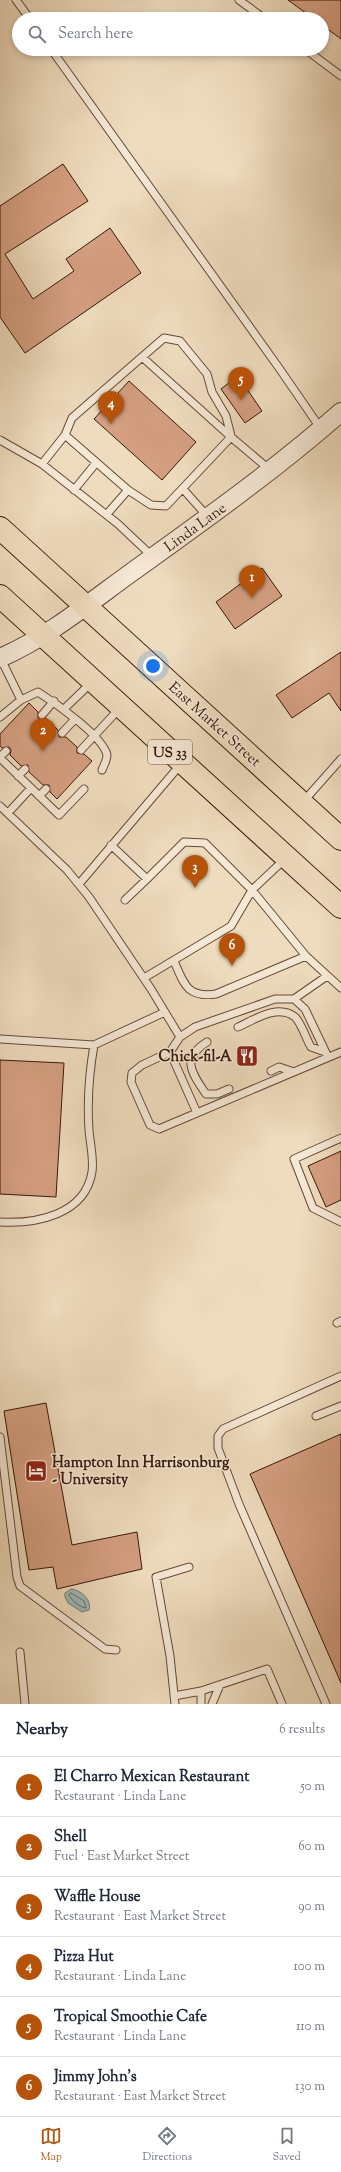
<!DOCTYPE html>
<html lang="en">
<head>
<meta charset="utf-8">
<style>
	:root { --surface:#fff; --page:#f6f6f7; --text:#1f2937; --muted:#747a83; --line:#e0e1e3; --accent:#b45309 }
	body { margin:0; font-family:"Sorts Mill Goudy",serif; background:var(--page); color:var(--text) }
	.you { position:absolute; left:153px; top:666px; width:14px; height:14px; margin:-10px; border:3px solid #fff; border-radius:50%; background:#1a73e8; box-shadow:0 0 0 6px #1a73e833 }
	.badge { display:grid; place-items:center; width:26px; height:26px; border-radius:50%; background:var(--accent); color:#fff; font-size:13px; font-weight:700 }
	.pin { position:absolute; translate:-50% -33px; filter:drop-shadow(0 1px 2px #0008) }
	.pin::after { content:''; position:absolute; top:21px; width:14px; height:12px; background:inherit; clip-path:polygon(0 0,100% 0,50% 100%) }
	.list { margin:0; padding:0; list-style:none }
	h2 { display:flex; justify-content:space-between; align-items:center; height:52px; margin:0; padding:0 16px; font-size:17px }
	h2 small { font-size:13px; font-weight:400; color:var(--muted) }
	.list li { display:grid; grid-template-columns:26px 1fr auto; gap:12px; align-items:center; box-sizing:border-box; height:60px; padding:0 16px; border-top:1px solid var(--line) }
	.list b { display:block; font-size:15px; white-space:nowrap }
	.list p { margin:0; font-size:13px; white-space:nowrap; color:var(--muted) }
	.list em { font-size:13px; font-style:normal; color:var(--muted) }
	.icon { flex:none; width:22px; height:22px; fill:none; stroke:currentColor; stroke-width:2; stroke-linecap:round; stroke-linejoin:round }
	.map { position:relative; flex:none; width:341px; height:1704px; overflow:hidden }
	.search { position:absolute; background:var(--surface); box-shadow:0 2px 6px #0003; left:12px; right:12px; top:12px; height:44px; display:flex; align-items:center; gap:10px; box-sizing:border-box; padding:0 14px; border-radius:22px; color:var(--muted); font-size:15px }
	.sheet { height:412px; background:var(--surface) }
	nav { display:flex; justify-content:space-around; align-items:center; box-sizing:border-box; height:56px; border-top:1px solid var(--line); background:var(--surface); font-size:11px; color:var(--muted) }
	nav a { display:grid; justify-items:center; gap:2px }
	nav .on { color:var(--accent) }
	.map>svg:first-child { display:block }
	.water { fill:#9cbab9; stroke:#747973 }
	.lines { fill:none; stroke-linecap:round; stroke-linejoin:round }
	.shore { stroke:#6a6962; stroke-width:1 }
	.building { fill:#d59f81; stroke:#37180a }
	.service-casing { stroke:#654937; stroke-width:9 }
	.tertiary-casing { stroke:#654937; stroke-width:20 }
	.trunk-casing { stroke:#37180a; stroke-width:24 }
	.service { stroke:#f5e8d5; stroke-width:7 }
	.tertiary { stroke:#f5e8d5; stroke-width:18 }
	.trunk { stroke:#efdcbe; stroke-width:22 }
	.labels { text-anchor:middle; stroke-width:3; stroke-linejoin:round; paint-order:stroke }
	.shield { fill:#f5e8d5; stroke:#705647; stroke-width:1 }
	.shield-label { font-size:14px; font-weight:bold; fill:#37180a }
	.street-label { font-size:15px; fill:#37180a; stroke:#f5e8d5 }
	.poi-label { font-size:15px; font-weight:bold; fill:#37180a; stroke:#f5e8d5; text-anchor:end }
</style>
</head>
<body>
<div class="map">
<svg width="341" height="1704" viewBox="0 0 341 1704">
	<rect width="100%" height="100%" fill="#efdcbe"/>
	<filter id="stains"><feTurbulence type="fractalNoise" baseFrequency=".005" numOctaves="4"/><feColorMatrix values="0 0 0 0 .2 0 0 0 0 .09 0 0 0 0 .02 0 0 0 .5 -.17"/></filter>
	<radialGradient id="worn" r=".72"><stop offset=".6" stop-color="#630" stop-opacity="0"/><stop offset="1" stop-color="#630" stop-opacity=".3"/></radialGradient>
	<path class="water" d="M71,1589C81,1590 92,1600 89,1610L82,1612L68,1603L65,1597V1593Z"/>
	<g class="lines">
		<path class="shore" d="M71,1593L84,1601L86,1608C81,1608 71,1600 69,1595Z"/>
	</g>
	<path class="building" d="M288,0H341V39L322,25V19H314Z
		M63,164L88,201L5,254L33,299L74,271L66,259L110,228L141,273L25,353L0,317V206Z
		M238,376L262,411L245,423L221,389Z
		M129,381L196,442L162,480L94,419Z
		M262,568L282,596L235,629L216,602Z
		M341,652V711L329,693L292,718L276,695Z
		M29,703L38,712V718H46L58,730L59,737H66L77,747V753L84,754L92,761L57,799L50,792L49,785H43L29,772L28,765L21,766L10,755L11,750L9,747L2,748L0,746V734Z
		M0,1060L64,1063L56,1197L0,1194Z
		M341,1151V1200L326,1207L308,1166Z
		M46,1403L72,1545L137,1532L142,1569L57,1589L53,1567L29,1570L4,1411Z
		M341,1434V1683L250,1474Z"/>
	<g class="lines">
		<g class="service-casing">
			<path id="service" d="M16,0L30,19
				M239,0L265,19
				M51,49L279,368L321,429
				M305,49L341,76
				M142,357L164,338L180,341L207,374L212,392L226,416L231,436
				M65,435L72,418L142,357L231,437
				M0,440L42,464L118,524L153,557
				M42,464L65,435L128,490L151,505L166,506L231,437L270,470
				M183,489L208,517
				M74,490L96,463
				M107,514L128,490
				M1,659L21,700L38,692C54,702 103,736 107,755C107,760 104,765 102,770
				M64,709L91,683
				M42,715L54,701
				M0,717L21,700
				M62,733L75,719
				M81,750L119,709
				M0,757L6,751
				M0,758L59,815L84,789
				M18,776L25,769
				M39,796L46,789
				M303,802L341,759
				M0,806L67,870L89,897L151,989L180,1037
				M8,813L31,788
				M111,845L147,879L125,900
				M147,879L184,842L205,843L252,890L285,859
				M79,884L181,764
				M174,961C184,984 187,998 216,994L306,956
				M144,978L231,926L252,890L306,956L341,988
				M294,999L327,976
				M238,1027C254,1020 278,1003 295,1017C302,1024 306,1039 311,1047L325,1052
				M0,1039L94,1045L165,1012
				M207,1042C181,1058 191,1072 206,1094H217L229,1089
				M170,1052L197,1113
				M328,1057L305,1009L294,999H275L195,1027L180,1037L170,1052L142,1065L132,1073L131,1082L150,1125L159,1129L341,1052
				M271,1071L279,1067L294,1072
				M341,1138L294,1159L313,1208L341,1222
				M0,1222C36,1224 85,1215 92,1172C94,1159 90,1143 89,1130C87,1101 89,1074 94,1045
				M337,1323L341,1321
				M316,1416L341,1406
				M0,1437L17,1577L20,1586L105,1649L116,1650
				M20,1652L25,1704
				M201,1691V1704
				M174,1696L201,1691L267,1669L282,1704
				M175,1704L170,1656L156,1577L189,1567
				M212,1704L220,1685
				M326,1704L239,1504L218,1448V1436L223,1429L341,1376"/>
		</g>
		<g class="tertiary-casing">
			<path id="tertiary" d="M0,658C48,637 89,603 132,572C203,521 275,470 341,412"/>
		</g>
		<g class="trunk-casing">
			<path id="trunk" d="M0,528L341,839
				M0,596L341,907"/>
		</g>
		<use href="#service" class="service"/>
		<use href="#tertiary" class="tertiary"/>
		<use href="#trunk" class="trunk"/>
	</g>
	<defs>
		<g id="restaurant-square" transform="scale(1.15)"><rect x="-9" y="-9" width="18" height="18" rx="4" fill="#8f2418" stroke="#f5e8d5"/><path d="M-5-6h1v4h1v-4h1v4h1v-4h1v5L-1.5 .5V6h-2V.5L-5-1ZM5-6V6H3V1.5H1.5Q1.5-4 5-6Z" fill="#fff"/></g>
		<g id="hotel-square" transform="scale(1.15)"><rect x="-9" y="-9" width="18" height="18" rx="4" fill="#8f2418" stroke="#f5e8d5"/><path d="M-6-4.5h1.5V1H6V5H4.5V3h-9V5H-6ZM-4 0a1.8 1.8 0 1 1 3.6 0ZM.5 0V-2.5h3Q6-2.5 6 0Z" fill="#fff"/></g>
	</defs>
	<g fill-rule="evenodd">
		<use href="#restaurant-square" x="247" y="1056"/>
		<use href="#hotel-square" x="36" y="1471"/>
	</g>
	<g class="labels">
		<rect class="shield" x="148" y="740" width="44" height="24" rx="3"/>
		<g class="shield-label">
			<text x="170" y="757">US 33</text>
		</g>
		<g class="street-label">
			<text transform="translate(195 527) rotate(-36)" y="5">Linda Lane</text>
			<text transform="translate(215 724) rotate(42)" y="5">East Market Street</text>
		</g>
		<g class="poi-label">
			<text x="232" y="1061">Chick-fil-A</text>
			<text x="52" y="1467" text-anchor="start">Hampton Inn Harrisonburg<tspan x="52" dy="17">- University</tspan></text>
		</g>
	</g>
	<rect width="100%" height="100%" filter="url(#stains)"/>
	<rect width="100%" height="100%" fill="url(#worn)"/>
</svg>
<div class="you"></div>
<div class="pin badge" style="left:252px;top:598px">1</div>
<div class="pin badge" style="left:43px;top:751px">2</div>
<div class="pin badge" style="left:195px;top:888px">3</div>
<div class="pin badge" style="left:111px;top:424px">4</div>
<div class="pin badge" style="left:241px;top:400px">5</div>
<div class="pin badge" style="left:232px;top:966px">6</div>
<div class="search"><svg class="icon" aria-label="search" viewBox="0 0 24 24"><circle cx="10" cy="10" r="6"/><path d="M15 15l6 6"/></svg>Search here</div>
</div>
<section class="sheet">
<h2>Nearby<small>6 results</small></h2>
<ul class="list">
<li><span class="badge">1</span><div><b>El Charro Mexican Restaurant</b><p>Restaurant · Linda Lane</p></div><em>50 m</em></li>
<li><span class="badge">2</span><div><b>Shell</b><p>Fuel · East Market Street</p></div><em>60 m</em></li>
<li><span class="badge">3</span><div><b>Waffle House</b><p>Restaurant · East Market Street</p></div><em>90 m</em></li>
<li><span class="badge">4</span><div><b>Pizza Hut</b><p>Restaurant · Linda Lane</p></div><em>100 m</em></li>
<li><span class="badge">5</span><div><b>Tropical Smoothie Cafe</b><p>Restaurant · Linda Lane</p></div><em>110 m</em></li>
<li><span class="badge">6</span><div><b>Jimmy John's</b><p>Restaurant · East Market Street</p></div><em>130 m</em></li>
</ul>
</section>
<nav>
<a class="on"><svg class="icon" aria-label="map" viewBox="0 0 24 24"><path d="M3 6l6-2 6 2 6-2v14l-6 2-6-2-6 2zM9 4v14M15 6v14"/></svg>Map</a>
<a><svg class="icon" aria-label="directions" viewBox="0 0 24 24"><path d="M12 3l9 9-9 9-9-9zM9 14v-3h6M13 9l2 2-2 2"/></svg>Directions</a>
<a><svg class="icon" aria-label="saved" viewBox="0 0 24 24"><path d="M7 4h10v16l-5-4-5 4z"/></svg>Saved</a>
</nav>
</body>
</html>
